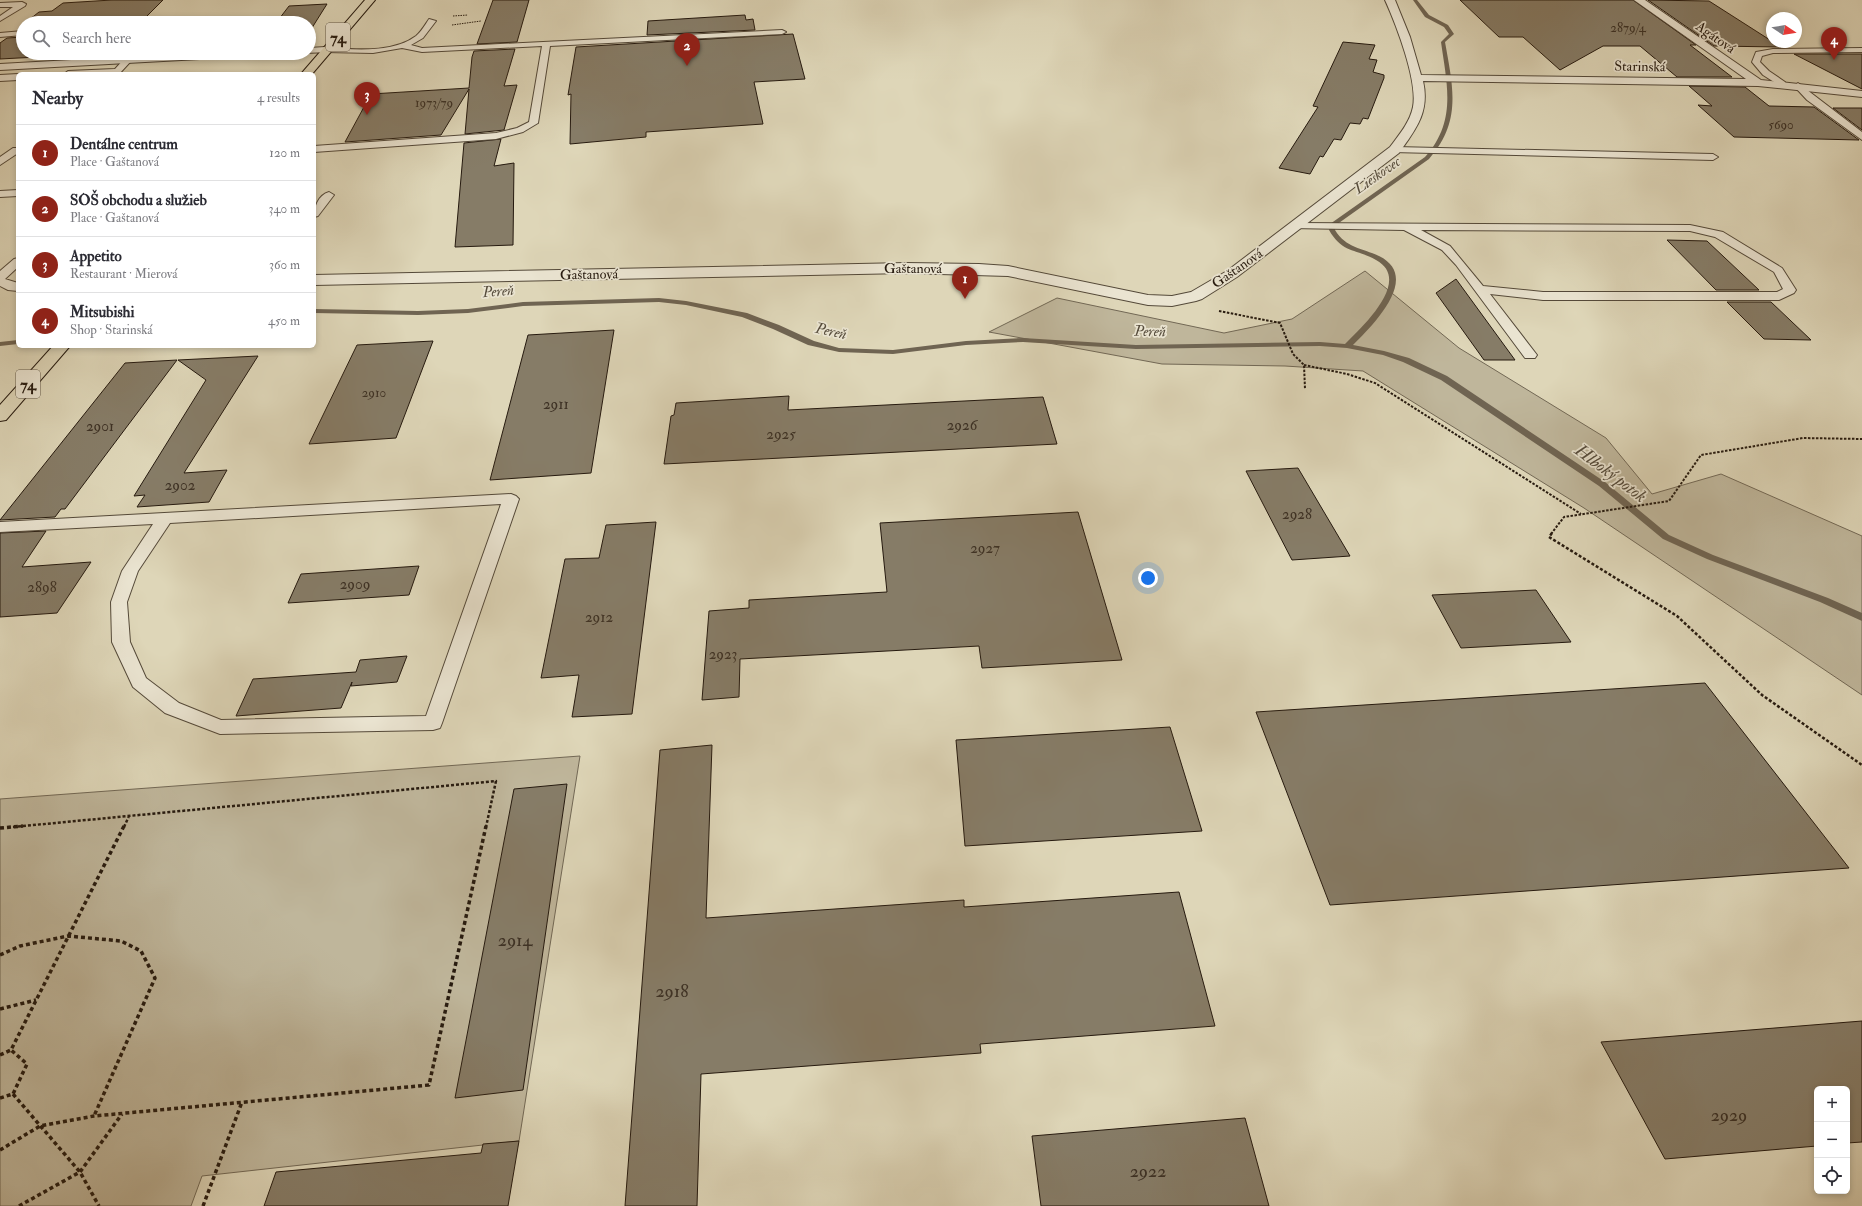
<!DOCTYPE html>
<html lang="en">
<head>
<meta charset="utf-8">
<style>
	:root { --surface:#fff; --page:#f7f7f7; --text:#2b2b33; --muted:#7c7c81; --line:#e1e1e2; --accent:#8f2418 }
	body { margin:0; font-family:"IM FELL Double Pica",serif; background:var(--page); color:var(--text) }
	.controls { position:absolute; right:12px; bottom:12px; display:grid; overflow:hidden; border-radius:6px; box-shadow:0 2px 6px #0003 }
	.controls button { width:36px; height:36px; display:grid; place-items:center; padding:0; border:0; border-bottom:1px solid var(--line); background:var(--surface); color:var(--text); font:20px sans-serif }
	.compass { position:absolute; left:1766px; top:12px; width:36px; height:36px; border-radius:50%; background:var(--surface); box-shadow:0 2px 6px #0003; rotate:102deg }
	.you { position:absolute; left:1148px; top:578px; width:14px; height:14px; margin:-10px; border:3px solid #fff; border-radius:50%; background:#1a73e8; box-shadow:0 0 0 6px #1a73e833 }
	.badge { display:grid; place-items:center; width:26px; height:26px; border-radius:50%; background:var(--accent); color:#fff; font-size:13px; font-weight:700 }
	.pin { position:absolute; translate:-50% -33px; filter:drop-shadow(0 1px 2px #0008) }
	.pin::after { content:''; position:absolute; top:21px; width:14px; height:12px; background:inherit; clip-path:polygon(0 0,100% 0,50% 100%) }
	.list { margin:0; padding:0; list-style:none }
	h2 { display:flex; justify-content:space-between; align-items:center; height:52px; margin:0; padding:0 16px; font-size:17px }
	h2 small { font-size:13px; font-weight:400; color:var(--muted) }
	.list li { display:grid; grid-template-columns:26px 1fr auto; gap:12px; align-items:center; box-sizing:border-box; height:56px; padding:0 16px; border-top:1px solid var(--line) }
	.list b { display:block; font-size:15px; white-space:nowrap }
	.list p { margin:0; font-size:13px; white-space:nowrap; color:var(--muted) }
	.list em { font-size:13px; font-style:normal; color:var(--muted) }
	.icon { flex:none; width:22px; height:22px; fill:none; stroke:currentColor; stroke-width:2; stroke-linecap:round; stroke-linejoin:round }
	.map { position:relative; flex:none; width:1862px; height:1206px; overflow:hidden }
	.search { position:absolute; background:var(--surface); box-shadow:0 2px 6px #0003; left:16px; top:16px; width:300px; height:44px; display:flex; align-items:center; gap:10px; box-sizing:border-box; padding:0 14px; border-radius:22px; color:var(--muted); font-size:15px }
	.panel { position:absolute; background:var(--surface); box-shadow:0 2px 6px #0003; left:16px; top:72px; width:300px; height:276px; border-radius:6px }
	.map>svg:first-child { display:block }
	.green { fill:#bfb69b; stroke:#726855 }
	.lines { fill:none; stroke-linecap:round; stroke-linejoin:round }
	.stream { fill:#6f6452; fill-rule:evenodd }
	.building { fill:#867c67; stroke:#261a0f }
	.service-casing { stroke:#544939; stroke-width:2 }
	.minor-casing { stroke:#544939; stroke-width:2 }
	.primary-casing { stroke:#261a0f; stroke-width:2 }
	.path-far3 { stroke:#261a0f; stroke-width:1; stroke-dasharray:1.5 1; stroke-linecap:butt }
	.path-far2 { stroke:#261a0f; stroke-width:2; stroke-dasharray:2.5 1.5; stroke-linecap:butt }
	.path-far1 { stroke:#261a0f; stroke-width:2.5; stroke-dasharray:3 2; stroke-linecap:butt }
	.path { stroke:#261a0f; stroke-width:3.5; stroke-dasharray:4 3; stroke-linecap:butt }
	.service { fill:#eae4d1; fill-rule:evenodd }
	.minor { fill:#eae4d1; fill-rule:evenodd }
	.primary { fill:#ded6b8; fill-rule:evenodd }
	.labels { text-anchor:middle; stroke-width:3.5; stroke-linejoin:round; paint-order:stroke }
	.far-number-label { font-size:13px; fill:#3e3225 }
	.far-street-label { font-size:14px; fill:#261a0f; stroke:#eae4d1 }
	.far-water-label { font-size:15px; font-style:italic; fill:#564c3c; stroke:#eae4d1 }
	.number-label { font-size:15px; fill:#3e3225 }
	.shield { fill:#eae4d1; stroke:#615749; stroke-width:1 }
	.shield-label { font-size:16px; font-weight:bold; fill:#261a0f }
	.water-label { font-size:18px; font-style:italic; fill:#564c3c; stroke:#eae4d1 }
	.near-number-label { font-size:18px; fill:#3e3225 }
</style>
</head>
<body>
<div class="map">
<svg width="1862" height="1206" viewBox="0 0 1862 1206">
	<rect width="100%" height="100%" fill="#ded6b8"/>
	<filter id="stains"><feTurbulence type="fractalNoise" baseFrequency=".005" numOctaves="4"/><feColorMatrix values="0 0 0 0 .2 0 0 0 0 .09 0 0 0 0 .02 0 0 0 .5 -.17"/></filter>
	<radialGradient id="worn" r=".72"><stop offset=".6" stop-color="#630" stop-opacity="0"/><stop offset="1" stop-color="#630" stop-opacity=".3"/></radialGradient>
	<path class="green" d="M1365,271L1459,348L1606,438L1652,494L1721,474L1862,536V695L1584,508L1363,371L1285,366L1162,364L989,332L1057,298L1224,333L1292,319Z
		M580,756L519,1141L202,1176L191,1206H0V799Z"/>
	<g class="lines">
		<path class="stream" d="M1413,0H1417L1429,15L1448,25L1454,34L1445,42C1453,87 1462,122 1429,159L1336,225L1335,230C1346,248 1362,248 1379,256C1422,277 1372,326 1353,345L1384,351L1409,358L1447,376L1605,482L1669,535L1713,555L1828,598L1862,613V621L1820,602L1707,559L1663,539L1599,486L1441,380L1403,362L1383,355L1347,348L1320,346L1136,349L1023,342L966,345L893,354L839,352L808,345L773,329L742,317L686,305L659,302L523,306L468,313L418,315L314,313V309L418,311L468,309L523,302L659,298L686,301L747,313L779,325L814,341L839,348L893,350L966,341L1023,338L1136,345L1320,342L1345,344C1362,327 1413,280 1376,260C1355,248 1343,254 1329,230L1330,224L1425,157C1457,121 1447,85 1441,42L1449,34L1444,27L1425,17Z
			M18,340V344L0,346V342Z"/>
	</g>
	<path class="building" d="M112,0H163L140,23H25L39,12L52,11L63,3Z
		M493,0H529L517,42L477,44Z
		M1460,0H1633L1696,45H1690L1732,77H1677L1640,46H1603L1560,70L1523,37H1499Z
		M1648,0L1709,1L1781,47L1714,46Z
		M327,4L310,31L309,23H276L289,6Z
		M745,15L746,20L753,19L755,30L647,35L648,21Z
		M793,34L805,79L754,82L763,124L646,132V137L570,144L571,94L568,95L576,47Z
		M23,37V53H111L0,59V43L7,38Z
		M1343,42L1375,45L1369,59L1377,60L1373,72L1384,75V78L1368,119L1363,118L1360,124L1350,123L1341,140L1334,139L1323,157L1320,156L1310,174L1279,168L1318,107L1313,106Z
		M515,49L504,86L517,85L504,130L465,134L469,89L441,135L345,142L371,94L469,88L472,57L474,51Z
		M1794,54H1862V89Z
		M1689,86L1745,87L1769,106L1814,107L1859,140L1734,137L1698,105L1712,106Z
		M1833,108H1862V130Z
		M501,139L494,166L514,163L513,245L455,247L464,143Z
		M1667,240L1707,241L1759,290H1716Z
		M1456,279L1515,360H1484L1436,293Z
		M1727,302H1771L1811,340L1764,339Z
		M614,330L591,473L490,480L528,335Z
		M433,341L396,438L309,444L357,345Z
		M258,356L184,473L227,470L209,502L137,507L145,495L134,496L206,380L178,360Z
		M177,360L65,509H61L55,517L0,520L125,363Z
		M789,396L788,410L1043,397L1057,444L664,464L671,416L674,415L676,403Z
		M1298,468L1350,556L1292,560L1246,471Z
		M1078,512L1122,660L982,668L979,646L740,659L739,697L702,700L709,611L749,608V600L887,592L880,523Z
		M656,522L632,714L572,717L579,675L541,678L565,559L599,558L606,525Z
		M46,531L22,567L91,562L57,613L0,617V533Z
		M419,566L409,595L288,603L301,574Z
		M1536,590L1571,642L1461,648L1432,595Z
		M407,656L397,682L351,686L352,682L341,708L236,716L253,679L356,672L360,660Z
		M1705,683L1849,868L1330,905L1256,712Z
		M1170,727L1202,831L965,846L956,740Z
		M712,745L706,918L964,900V907L1179,892L1215,1026L980,1044L981,1053L701,1074L697,1206H625L660,750Z
		M567,784L523,1090L455,1098L514,789Z
		M1862,1021V1142L1847,1143V1089H1817V1146L1665,1159L1601,1042Z
		M1245,1118L1269,1206H1041L1032,1136Z
		M519,1141L508,1206H264L276,1172L481,1153L483,1144Z"/>
	<g class="lines">
		<g class="service-casing">
			<path id="service" d="M22,2L26,4L25,6L0,21V16L13,7H0V3Z
				M229,18L233,20L231,23H180L184,21Z
				M429,19L436,21L423,38L411,45L422,48L782,30L786,32L782,34L550,46L538,123L523,132L496,139L314,152V146L496,133L517,128L529,122L542,46L422,52L402,48L373,53L325,52L321,50L325,48C353,49 392,54 416,36C421,32 425,25 429,19Z
				M23,31V35L0,37V33Z
				M1862,48V52L1773,53L1762,56L1760,62L1769,71L1785,82L1786,84L1782,87L1763,75L1752,62L1756,52L1773,49Z
				M125,58H128L132,60L120,73L64,74L68,71L115,69Z
				M18,74V80L0,81V75Z
				M1798,83L1862,132V140L1807,100L1794,86Z
				M1395,147L1713,154L1718,157L1713,160L1392,152L1390,150L1392,148Z
				M13,148H18V153L0,165V157Z
				M18,190V196L0,197V191Z
				M329,192L334,195L318,216L314,217C314,208 318,195 329,192Z
				M1294,223L1690,225L1723,232L1782,268L1796,290L1794,293L1779,300H1543L1490,294L1537,355L1535,358H1525L1456,265L1442,250L1404,230L1290,228L1289,226L1290,224ZM1421,230L1690,231L1715,237L1774,272L1783,289L1777,292H1543L1483,286L1450,246Z
				M18,258V267L5,279L18,283V291L8,290L0,286V271L14,259Z
				M511,494L516,496L519,499L442,723L440,728L433,730L220,734L165,713L133,687L112,642L111,602L122,571L153,524L0,532V522ZM501,504L426,716L221,720L179,703L146,678L130,642L127,602L138,571L170,523Z"/>
		</g>
		<g class="minor-casing">
			<path id="minor" d="M1385,0H1395L1410,37L1421,75L1746,79L1634,0H1645L1761,80L1862,91V97L1758,86L1423,81C1430,112 1416,129 1399,153L1237,277L1202,299L1196,301L1172,306L1148,305L1008,276L906,273L314,285V275L906,263L979,264L1008,266L1148,295L1172,296L1191,292L1227,271L1390,147C1399,135 1410,122 1413,107C1418,81 1396,24 1385,0Z
				M325,47L329,48L330,50L329,52L305,53H309V48Z
				M196,53H259L254,56L0,70V64Z"/>
		</g>
		<g class="primary-casing">
			<path id="primary" d="M365,0H375L312,74H301Z
				M53,346H70L6,420L0,421V405Z"/>
		</g>
		<path class="path-far3" d="M453,16L468,15
			M452,25L481,21"/>
		<path class="path-far2" d="M1219,311L1280,323L1293,354L1304,365L1305,389
			M1304,365L1347,374L1375,383L1581,514
			M1551,534L1564,517L1669,501L1701,455L1803,438L1862,439"/>
		<path class="path-far1" d="M1552,533L1549,537L1677,616L1762,695L1862,765
			M13,827L496,781L486,827
			M124,827L129,816"/>
		<path class="path" d="M0,828L23,826
			M0,955L20,946L68,936L121,941L141,951L155,978L94,1116
			M0,1009L36,1000
			M0,1055L11,1050L124,826
			M13,1094L80,1172L99,1206
			M0,1098L13,1094L27,1064L11,1050
			M0,1150L40,1126L94,1116L429,1085L486,826
			M19,1206L80,1172L122,1114
			M203,1206L242,1102"/>
		<use href="#service" class="service"/>
		<use href="#minor" class="minor"/>
		<use href="#primary" class="primary"/>
	</g>
	<g class="labels">
		<g class="far-number-label">
			<text x="1628" y="32">2879/4</text>
			<text x="434" y="107">1973/79</text>
			<text x="1781" y="129">5690</text>
			<text x="374" y="397">2910</text>
		</g>
		<g class="far-street-label">
			<text transform="translate(1716 37) rotate(35)" y="5">Agátová</text>
			<text transform="translate(1640 66) rotate(1)" y="5">Starinská</text>
			<text x="913" y="273">Gaštanová</text>
			<text transform="translate(1237 268) rotate(-35)" y="5">Gaštanová</text>
			<text transform="translate(589 274) rotate(-1)" y="5">Gaštanová</text>
		</g>
		<g class="far-water-label">
			<text transform="translate(1377 175) rotate(-35)" y="5">Lieskovec</text>
			<text transform="translate(498 291) rotate(-5)" y="5">Pereň</text>
			<text transform="translate(831 331) rotate(12)" y="5">Pereň</text>
			<text transform="translate(1150 331) rotate(1)" y="5">Pereň</text>
		</g>
		<g class="number-label">
			<text x="556" y="409">2911</text>
			<text x="962" y="430">2926</text>
			<text x="100" y="431">2901</text>
			<text x="781" y="439">2925</text>
			<text x="180" y="490">2902</text>
			<text x="1297" y="519">2928</text>
			<text x="985" y="553">2927</text>
			<text x="355" y="589">2909</text>
			<text x="42" y="592">2898</text>
			<text x="599" y="622">2912</text>
			<text x="723" y="659">2923</text>
		</g>
		<g class="shield">
			<rect x="326" y="23" width="24" height="28" rx="3"/>
			<rect x="16" y="370" width="24" height="28" rx="3"/>
		</g>
		<g class="shield-label">
			<text x="338" y="43">74</text>
			<text x="28" y="390">74</text>
		</g>
		<g class="water-label">
			<text transform="translate(1611 473) rotate(37)" y="6">Hlboký potok</text>
		</g>
		<g class="near-number-label">
			<text x="515" y="946">2914</text>
			<text x="672" y="997">2918</text>
			<text x="1729" y="1121">2929</text>
			<text x="1148" y="1177">2922</text>
		</g>
	</g>
	<rect width="100%" height="100%" filter="url(#stains)"/>
	<rect width="100%" height="100%" fill="url(#worn)"/>
</svg>
<div class="controls">
<button>+</button>
<button>−</button>
<button><svg class="icon" aria-label="locate" viewBox="0 0 24 24"><circle cx="12" cy="12" r="6"/><path d="M12 2v4M12 18v4M2 12h4M18 12h4"/></svg></button>
</div>
<svg class="compass" viewBox="-18 -18 36 36"><path d="M0-13l5 13h-10z" fill="#e53935"/><path d="M0 13l5-13h-10z" fill="#7c7c81"/></svg>
<div class="you"></div>
<div class="pin badge" style="left:965px;top:299px">1</div>
<div class="pin badge" style="left:687px;top:66px">2</div>
<div class="pin badge" style="left:367px;top:115px">3</div>
<div class="pin badge" style="left:1834px;top:60px">4</div>
<div class="search"><svg class="icon" aria-label="search" viewBox="0 0 24 24"><circle cx="10" cy="10" r="6"/><path d="M15 15l6 6"/></svg>Search here</div>
<section class="panel">
<h2>Nearby<small>4 results</small></h2>
<ul class="list">
<li><span class="badge">1</span><div><b>Dentálne centrum</b><p>Place · Gaštanová</p></div><em>120 m</em></li>
<li><span class="badge">2</span><div><b>SOŠ obchodu a služieb</b><p>Place · Gaštanová</p></div><em>340 m</em></li>
<li><span class="badge">3</span><div><b>Appetito</b><p>Restaurant · Mierová</p></div><em>360 m</em></li>
<li><span class="badge">4</span><div><b>Mitsubishi</b><p>Shop · Starinská</p></div><em>450 m</em></li>
</ul>
</section>
</div>
</body>
</html>
